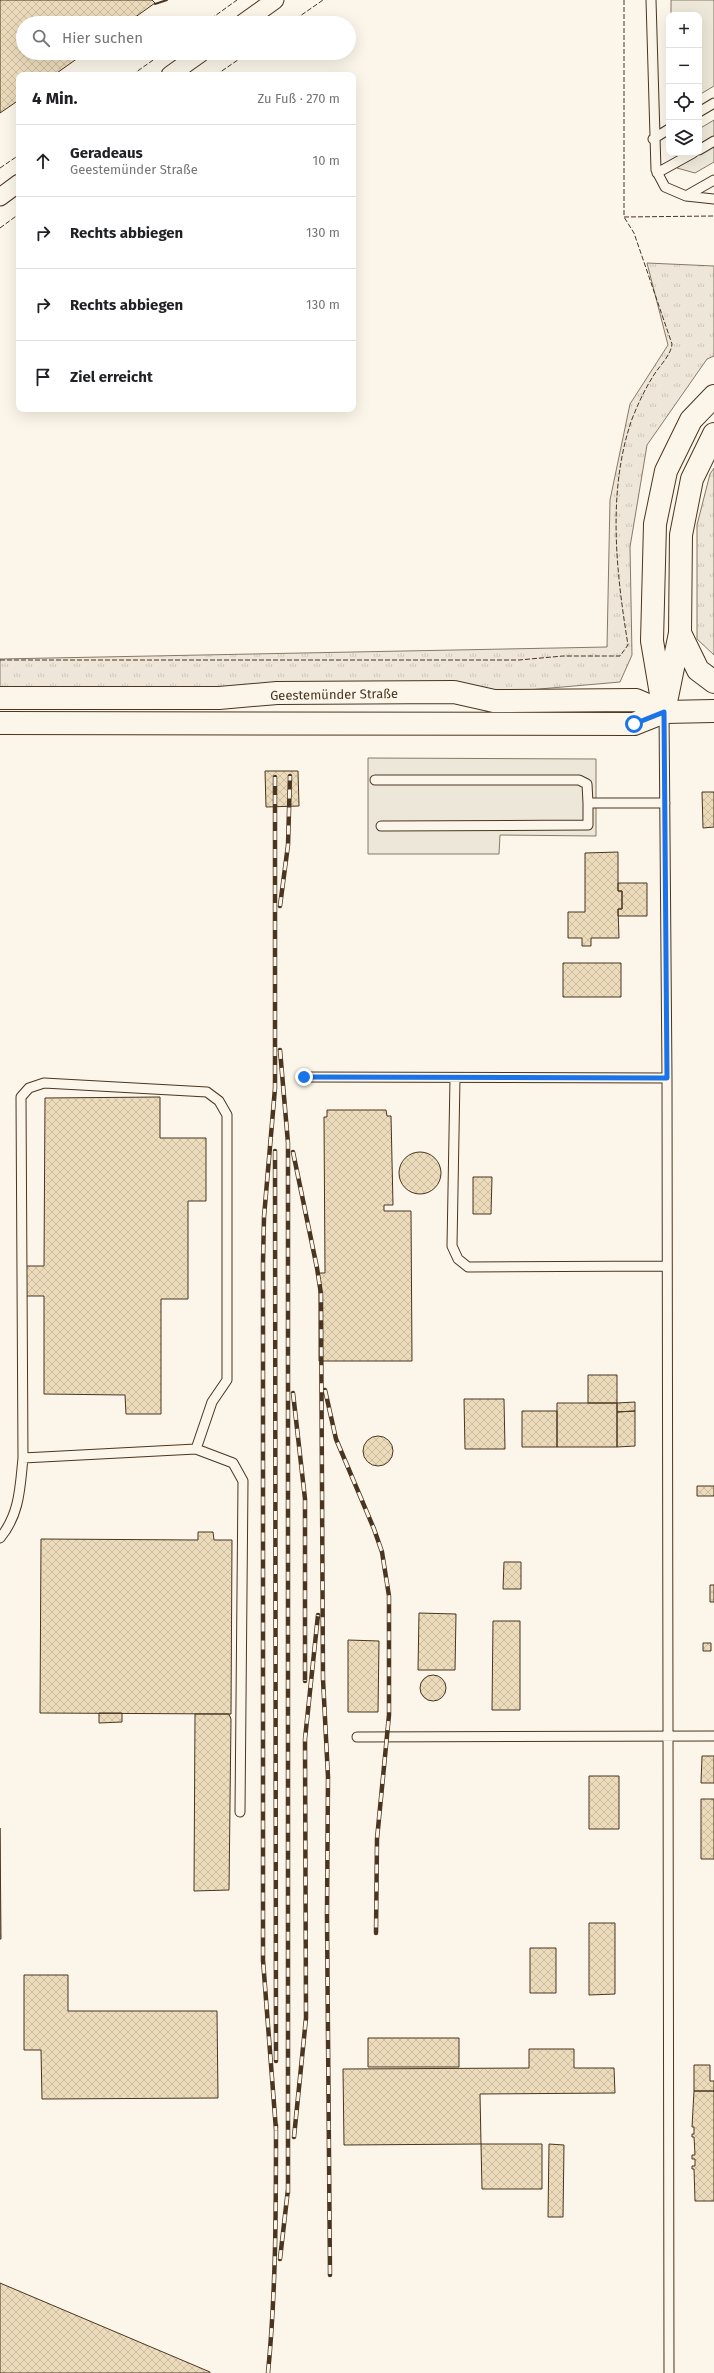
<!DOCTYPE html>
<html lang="de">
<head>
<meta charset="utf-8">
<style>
	:root { --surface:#fff; --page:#f2f2f2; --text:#202124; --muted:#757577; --line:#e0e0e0 }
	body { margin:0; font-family:"Fira Sans",sans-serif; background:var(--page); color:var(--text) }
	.controls { position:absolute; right:12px; top:12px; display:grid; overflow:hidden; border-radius:8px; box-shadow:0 4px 16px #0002 }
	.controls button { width:36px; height:36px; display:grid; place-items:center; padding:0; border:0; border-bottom:1px solid var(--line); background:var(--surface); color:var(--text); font:20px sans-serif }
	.stop { position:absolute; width:12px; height:12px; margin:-9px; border:3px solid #1a73e8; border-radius:50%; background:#fff }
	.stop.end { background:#1a73e8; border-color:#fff; box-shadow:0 1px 4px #0008 }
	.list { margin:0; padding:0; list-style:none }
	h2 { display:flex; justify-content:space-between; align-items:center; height:52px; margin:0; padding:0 16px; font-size:17px }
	h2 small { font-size:13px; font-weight:400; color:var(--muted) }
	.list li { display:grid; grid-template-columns:26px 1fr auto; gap:12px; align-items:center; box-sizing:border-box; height:72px; padding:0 16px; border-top:1px solid var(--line) }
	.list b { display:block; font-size:15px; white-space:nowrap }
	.list p { margin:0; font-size:13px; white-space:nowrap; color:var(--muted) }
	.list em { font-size:13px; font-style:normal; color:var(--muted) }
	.icon { flex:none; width:22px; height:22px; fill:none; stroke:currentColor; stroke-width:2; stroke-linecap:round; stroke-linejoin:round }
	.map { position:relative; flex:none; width:714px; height:2373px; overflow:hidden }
	.search { position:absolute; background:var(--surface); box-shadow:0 4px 16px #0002; left:16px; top:16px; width:340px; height:44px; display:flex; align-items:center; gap:10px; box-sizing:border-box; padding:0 14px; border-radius:22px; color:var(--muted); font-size:15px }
	.panel { position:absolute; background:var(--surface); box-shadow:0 4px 16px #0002; left:16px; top:72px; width:340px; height:340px; border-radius:8px }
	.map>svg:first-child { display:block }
	.grass { fill:url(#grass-tufts); stroke:#887966 }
	.parking { fill:#ede7d9; stroke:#887966 }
	.building { fill:url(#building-cross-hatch); stroke:#4a3520 }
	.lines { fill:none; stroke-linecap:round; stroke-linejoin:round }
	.lane-casing { stroke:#4a3520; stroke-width:11 }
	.street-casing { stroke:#4a3520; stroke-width:19 }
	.secondary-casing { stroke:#4a3520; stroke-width:24 }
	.highway-casing { stroke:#4a3520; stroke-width:24 }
	.lane { stroke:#fbf6e9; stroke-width:9 }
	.street { stroke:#fbf6e9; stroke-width:17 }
	.secondary { stroke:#fbf6e9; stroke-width:22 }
	.highway { stroke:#fbf6e9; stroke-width:22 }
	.rail-casing { stroke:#4a3520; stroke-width:4.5 }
	.rail { stroke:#fbf6e9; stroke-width:3; stroke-dasharray:9; stroke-linecap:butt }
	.fence { stroke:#4a3520; stroke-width:1; stroke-dasharray:5 2; stroke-linecap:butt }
	.wall { stroke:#4a3520; stroke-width:2 }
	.route { stroke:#1a73e8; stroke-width:5 }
	.labels { text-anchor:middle; stroke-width:3; stroke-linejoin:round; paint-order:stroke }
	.street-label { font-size:13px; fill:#4a3520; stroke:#fbf6e9 }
</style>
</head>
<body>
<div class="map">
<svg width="714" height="2373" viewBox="0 0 714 2373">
	<defs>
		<pattern id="grass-tufts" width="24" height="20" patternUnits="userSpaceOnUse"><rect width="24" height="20" fill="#ede6d9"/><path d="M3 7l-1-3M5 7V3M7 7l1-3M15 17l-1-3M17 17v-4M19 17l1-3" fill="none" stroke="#cdc6ba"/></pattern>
		<pattern id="building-cross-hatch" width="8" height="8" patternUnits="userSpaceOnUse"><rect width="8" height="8" fill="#ecdcbc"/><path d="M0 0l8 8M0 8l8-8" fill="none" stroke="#ccbda1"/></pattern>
	</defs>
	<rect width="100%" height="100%" fill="#fbf6e9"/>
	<path class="grass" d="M647,263L714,266V356L707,359L647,445L630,547L632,655L620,682L505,692H185L0,688V659L607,647L610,500L630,404L668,345Z
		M714,468V655L697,639V525L710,474Z"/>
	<path class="parking" d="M671,0H714V86L699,95V15H671Z
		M714,120V162L695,173L677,168L687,153H699V129Z
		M368,758L596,759V836L500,835L499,854H368Z"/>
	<path class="building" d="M0,0H152L155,3L127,23H23V53H85L54,75H19V100L0,113Z
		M265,771H298L299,806L266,807Z
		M702,792H714V827L703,828Z
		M618,852V891H622V909H618L619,938H591V946H582V938H568V912H585V853Z
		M618,883H647V916H618V909H622V891H618Z
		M563,963H621V997H563Z
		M160,1097V1138H206V1201H188V1299H161V1414H126L125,1395L44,1394V1296H25V1266H44L45,1098Z
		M327,1110H386L387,1116H391L393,1205H384V1211H411L412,1361H319V1273H325L324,1117H327Z
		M399 1173a21 21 0 1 1 42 0a21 21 0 1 1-42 0Z
		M473,1177H492L491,1214H473Z
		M588,1375H617V1403H588Z
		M464,1399H504L505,1449H465Z
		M635,1402V1411L617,1412V1403Z
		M557,1403H617V1447H557Z
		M522,1411H557V1447H522Z
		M635,1411V1446L617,1447V1412Z
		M363 1451a15 15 0 1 1 30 0a15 15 0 1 1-30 0Z
		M697,1486H714V1496H697Z
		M198,1532H213L214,1540H232L231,1714L40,1713L41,1539L198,1540Z
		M504,1562H521V1589H503Z
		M710,1585H714V1602H710Z
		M419,1613L456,1614L455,1670H418Z
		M493,1621H520V1710H492Z
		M348,1640L379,1641L378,1712H348Z
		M703,1643H711V1651H703Z
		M420 1688a13 13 0 1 1 26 0a13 13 0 1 1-26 0Z
		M99,1713H122V1722L99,1723Z
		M195,1714H229L231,1719L229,1890L194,1891Z
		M702,1756H714V1783H701Z
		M589,1776H619V1829H589Z
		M701,1799H714V1859H701Z
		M0,1828L1,1939H0Z
		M589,1923H615V1994L589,1995Z
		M530,1948H556V1993H530Z
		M24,1975H68V2011H217L218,2098L42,2099L41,2050H24Z
		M368,2038H459V2067H368Z
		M529,2049H574V2068H614L615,2093L480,2094L481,2144L344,2145L343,2069L529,2068Z
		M694,2065H710V2081H714V2091H694Z
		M694,2091H714V2201H695L694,2169H692V2166H695V2159H692V2155H695L694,2137H692V2134H694V2127H692Z
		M481,2144H542V2189H482Z
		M549,2144L564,2145L563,2217H548Z
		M0,2283L210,2372V2373H0Z"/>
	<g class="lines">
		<g class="lane-casing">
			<path id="lane" d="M651,0L656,170L665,187L686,196L714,199
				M699,112L714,103
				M653,139L669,129
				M699,150L714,141
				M657,173L693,153
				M686,196L714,180
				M664,712L667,1078L669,2373
				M375,780H579L587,784L588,803H665
				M381,826L588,825V803
				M304,1077L667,1078
				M455,1078L452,1246L458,1259L468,1267L667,1266
				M23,1458L21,1097L29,1088L44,1083L207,1092L219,1101L227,1115V1380L212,1402L196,1449L233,1463L243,1481L240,1812
				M0,1538C20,1514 20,1487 23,1458L196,1449
				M357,1737L714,1736"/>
		</g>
		<g class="street-casing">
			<path id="street" d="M243,23L275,0
				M170,75L201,53
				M0,197L19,183"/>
		</g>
		<g class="secondary-casing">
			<path id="secondary" d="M0,698H219L277,693L454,692L494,701L636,700L664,712
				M0,723L634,724L664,712L714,711"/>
		</g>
		<g class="highway-casing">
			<path id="highway" d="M714,434L692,479L681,535L680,633L698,670L714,682
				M667,697L680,633
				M664,712L652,641L655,524L666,471L691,420L714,396"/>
		</g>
		<use href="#lane" class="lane"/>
		<use href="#street" class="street"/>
		<use href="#secondary" class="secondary"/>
		<use href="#highway" class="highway"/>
		<g class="rail-casing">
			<path id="rail" d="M275,777V1088L264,1217L263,1262V1960L276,2130
				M280,906L288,845L290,776
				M280,1050L288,1143V2193
				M275,1151L276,2061
				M293,1152L317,1268L321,1294L323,1679L328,1777L327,1916L330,2275
				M325,1390L336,1439L374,1529L382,1552L389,1596V1715L377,1839L376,1933
				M293,1393L305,1499V1681
				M294,2137L306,2018L305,1739L318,1615
				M280,2259L288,2189
				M268,2373C276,2290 276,2208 276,2125"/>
		</g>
		<use href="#rail" class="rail"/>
		<path class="fence" d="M624,0V217L714,216
			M205,23L237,0
			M290,23L323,0
			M132,75L163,53
			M216,75L248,53
			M0,168L19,155
			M0,228L19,214
			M0,660H519L563,656H620L628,645C616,571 607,491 632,419C638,404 644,391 652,378C658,367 671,356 672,344L634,233L624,217"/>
		<path class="wall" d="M155,4L167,0"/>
	</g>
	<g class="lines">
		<path class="route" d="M304,1077L667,1078L664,712L634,724"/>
	</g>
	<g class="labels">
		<g class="street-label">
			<text transform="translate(334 694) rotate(-1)" y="5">Geestemünder Straße</text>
		</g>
	</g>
</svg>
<div class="controls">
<button>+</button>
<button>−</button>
<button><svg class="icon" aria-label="locate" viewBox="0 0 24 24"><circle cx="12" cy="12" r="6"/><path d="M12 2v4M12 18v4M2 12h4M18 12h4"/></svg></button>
<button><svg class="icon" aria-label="layers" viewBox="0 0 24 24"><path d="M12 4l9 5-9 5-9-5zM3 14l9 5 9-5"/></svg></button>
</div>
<div class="stop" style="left:634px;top:724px"></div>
<div class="stop end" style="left:304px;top:1077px"></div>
<div class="search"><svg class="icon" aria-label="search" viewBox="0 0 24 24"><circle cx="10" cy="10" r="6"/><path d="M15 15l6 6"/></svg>Hier suchen</div>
<section class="panel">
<h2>4 Min.<small>Zu Fuß · 270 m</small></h2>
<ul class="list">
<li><svg class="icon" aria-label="ahead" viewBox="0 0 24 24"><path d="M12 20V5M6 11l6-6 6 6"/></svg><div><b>Geradeaus</b><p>Geestemünder Straße</p></div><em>10 m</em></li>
<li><svg class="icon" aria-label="right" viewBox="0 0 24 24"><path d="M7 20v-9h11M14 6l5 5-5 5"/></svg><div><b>Rechts abbiegen</b></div><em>130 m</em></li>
<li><svg class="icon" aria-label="right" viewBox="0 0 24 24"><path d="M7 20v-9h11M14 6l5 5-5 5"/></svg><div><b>Rechts abbiegen</b></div><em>130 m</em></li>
<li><svg class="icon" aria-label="arrive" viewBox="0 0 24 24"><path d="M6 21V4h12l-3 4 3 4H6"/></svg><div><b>Ziel erreicht</b></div></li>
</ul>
</section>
</div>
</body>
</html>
